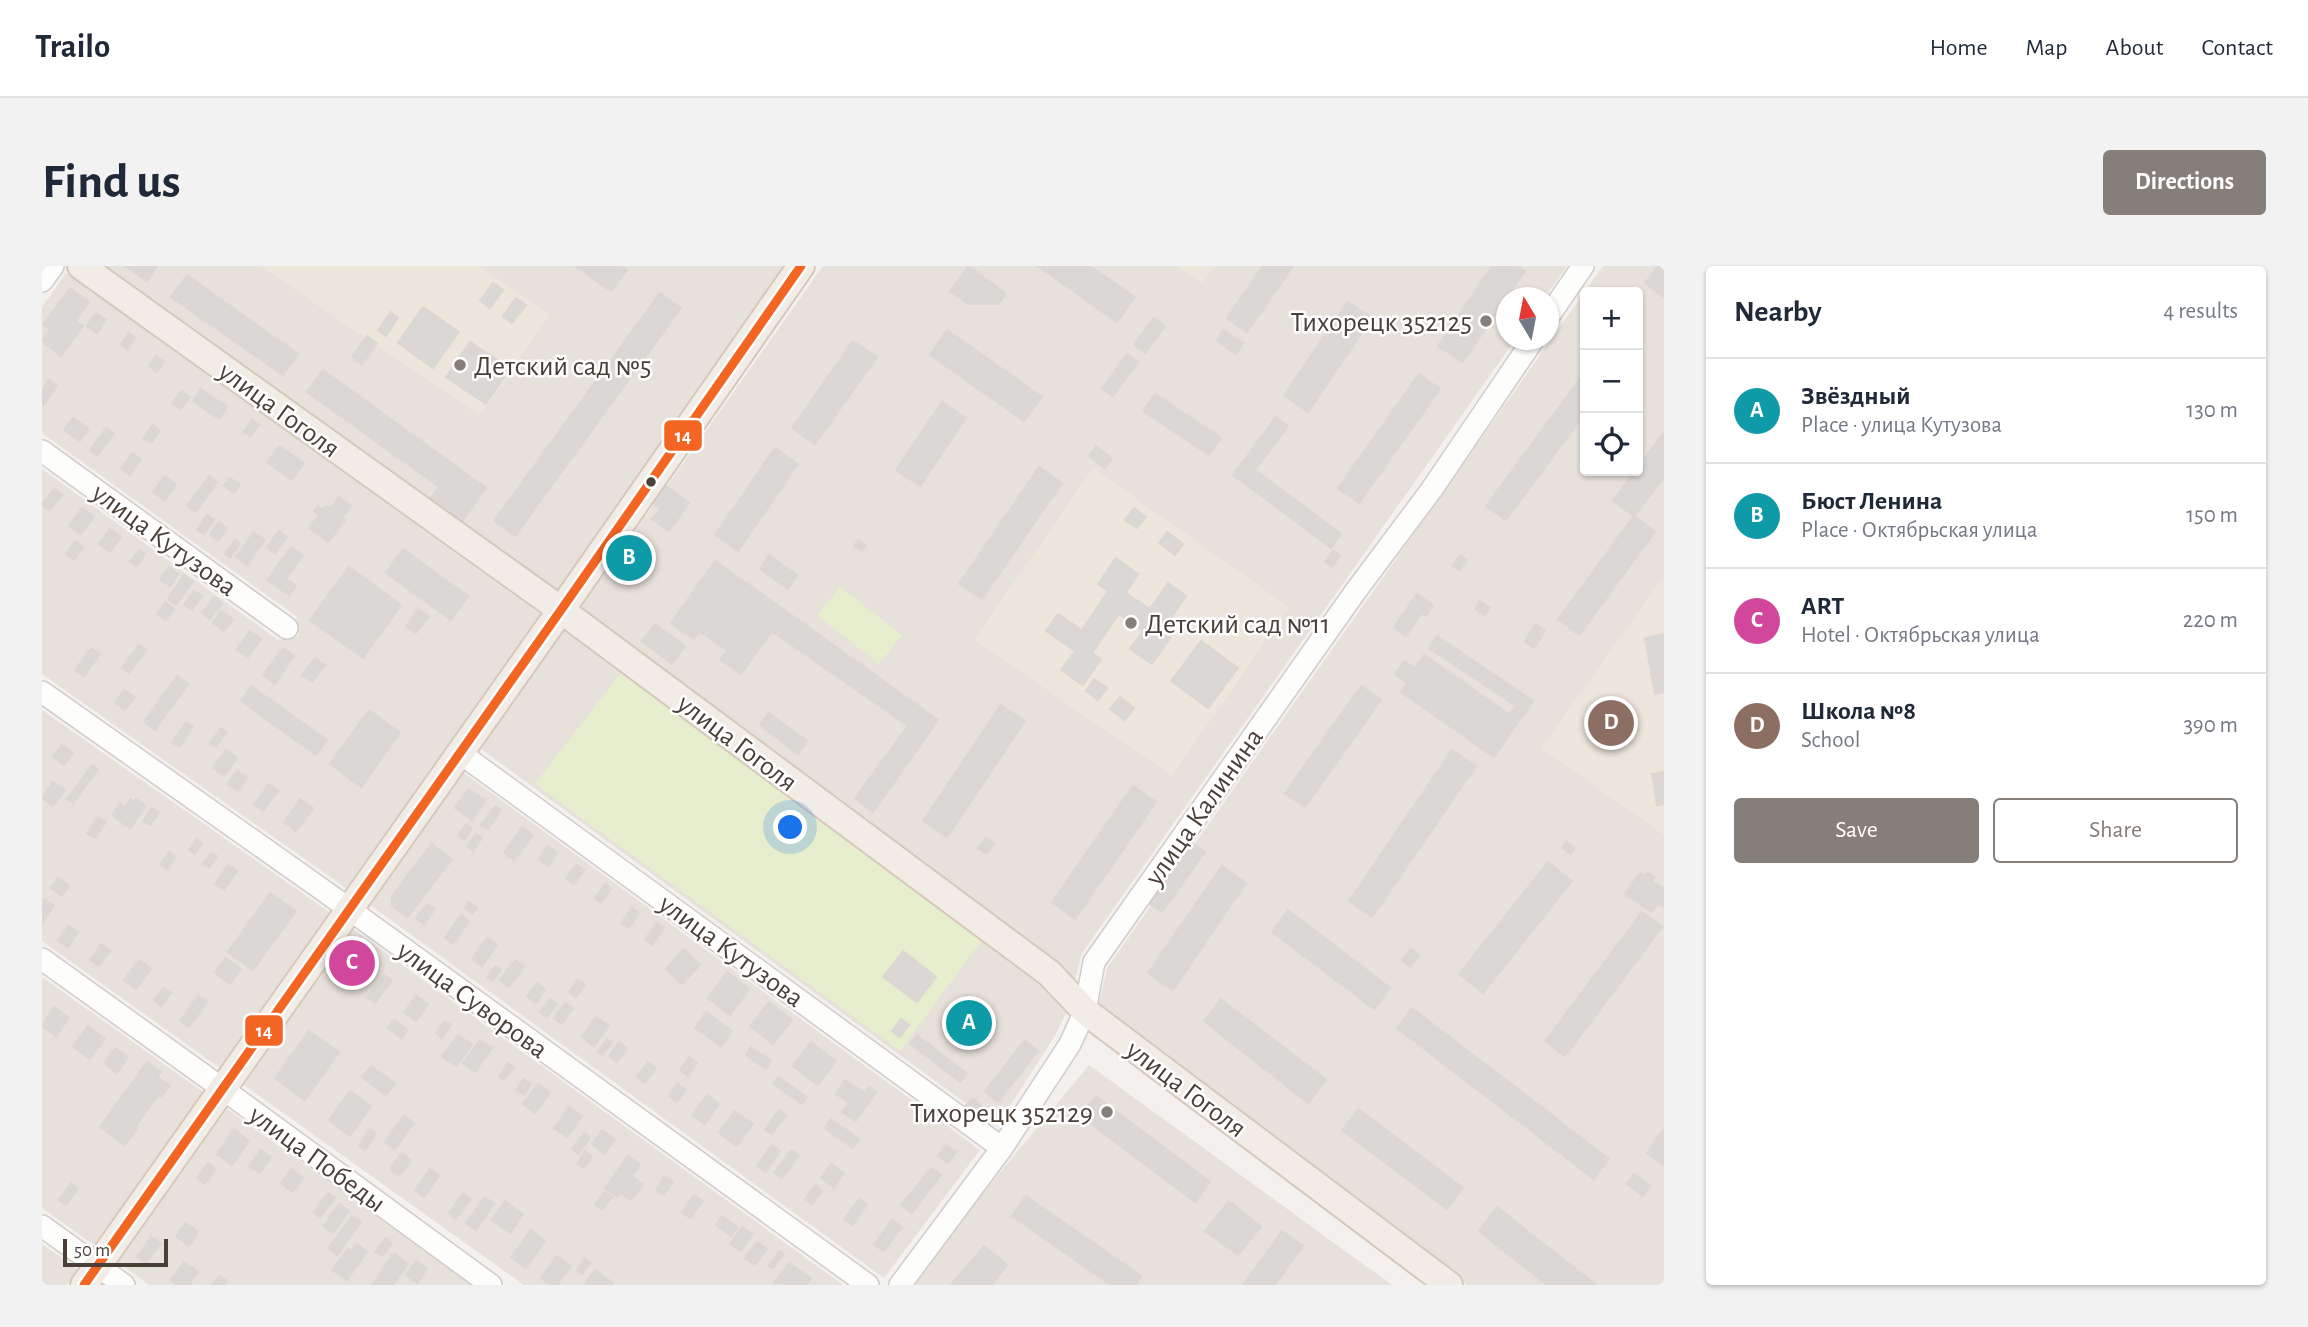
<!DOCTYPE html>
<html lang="en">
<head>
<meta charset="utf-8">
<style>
	:root { --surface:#fff; --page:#f2f2f3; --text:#1f2937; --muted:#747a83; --line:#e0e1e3; --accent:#867e78 }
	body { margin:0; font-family:"Alegreya Sans",sans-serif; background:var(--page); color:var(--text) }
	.controls { position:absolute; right:21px; top:21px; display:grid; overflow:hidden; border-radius:7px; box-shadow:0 2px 5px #0004 }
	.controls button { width:63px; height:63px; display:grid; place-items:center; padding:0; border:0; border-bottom:2px solid var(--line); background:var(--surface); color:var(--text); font:35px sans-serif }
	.compass { position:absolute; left:1454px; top:21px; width:63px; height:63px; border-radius:50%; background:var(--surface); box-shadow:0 2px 5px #0004; rotate:350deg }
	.scale { position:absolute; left:21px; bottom:18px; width:105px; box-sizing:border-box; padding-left:7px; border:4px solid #4b4038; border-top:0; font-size:19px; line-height:24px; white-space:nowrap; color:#4b4038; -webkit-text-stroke:5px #fff; paint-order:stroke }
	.you { position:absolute; left:749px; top:562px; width:24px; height:24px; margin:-18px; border:5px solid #fff; border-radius:50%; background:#1a73e8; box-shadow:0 0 0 10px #1a73e833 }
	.badge { display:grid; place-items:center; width:46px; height:46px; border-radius:50%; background:var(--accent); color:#fff; font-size:23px; font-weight:700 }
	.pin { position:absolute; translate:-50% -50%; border:4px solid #fff; box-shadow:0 2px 7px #0006 }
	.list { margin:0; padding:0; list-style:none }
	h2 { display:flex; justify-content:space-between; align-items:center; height:91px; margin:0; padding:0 28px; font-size:30px }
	h2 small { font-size:23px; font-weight:400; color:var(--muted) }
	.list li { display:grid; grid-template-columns:46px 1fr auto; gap:21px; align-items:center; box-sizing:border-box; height:105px; padding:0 28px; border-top:2px solid var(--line) }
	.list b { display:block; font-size:26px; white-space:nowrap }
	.list p { margin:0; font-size:23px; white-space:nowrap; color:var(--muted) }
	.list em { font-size:23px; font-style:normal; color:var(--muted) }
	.actions { display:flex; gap:14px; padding:21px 28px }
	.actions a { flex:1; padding:16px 0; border:2px solid var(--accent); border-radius:7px; text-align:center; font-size:24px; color:var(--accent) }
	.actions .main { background:var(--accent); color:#fff }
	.icon { flex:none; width:38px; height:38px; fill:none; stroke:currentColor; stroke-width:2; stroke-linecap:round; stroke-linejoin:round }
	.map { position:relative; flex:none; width:1622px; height:1019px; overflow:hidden; border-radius:7px }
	header { display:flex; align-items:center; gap:42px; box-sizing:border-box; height:98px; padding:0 35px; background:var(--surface); border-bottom:2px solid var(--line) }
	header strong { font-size:33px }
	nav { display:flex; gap:38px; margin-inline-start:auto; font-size:24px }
	.intro { display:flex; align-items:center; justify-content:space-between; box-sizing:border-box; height:168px; padding:0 42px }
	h1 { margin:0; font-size:49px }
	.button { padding:18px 32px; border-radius:7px; background:var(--accent); color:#fff; font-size:24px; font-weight:700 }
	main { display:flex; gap:42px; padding:0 42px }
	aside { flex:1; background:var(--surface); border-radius:7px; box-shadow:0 2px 5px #0004 }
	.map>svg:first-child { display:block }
	.residential { fill:#e7e1db; fill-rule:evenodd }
	.education { fill:#eee5dd }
	.green { fill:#e7eecd }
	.building { fill:#dbd7d4; stroke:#dcd7d3; stroke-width:2 }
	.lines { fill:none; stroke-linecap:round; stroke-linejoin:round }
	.minor-casing { stroke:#d0ccc9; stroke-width:24 }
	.major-casing { stroke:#d6c8ba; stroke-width:30 }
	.minor { stroke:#fdfdfc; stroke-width:21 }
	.major { stroke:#f2ece6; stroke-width:26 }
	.bus-1-casing { stroke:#fff; stroke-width:14 }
	.bus-1 { stroke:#f26522; stroke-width:9 }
	.poi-dot { fill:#867e78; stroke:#fff; stroke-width:2.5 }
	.bus-dot { fill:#4b4038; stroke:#fff; stroke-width:2.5 }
	.labels { text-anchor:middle; stroke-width:5; stroke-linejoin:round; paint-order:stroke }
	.poi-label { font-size:28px; fill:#4b4038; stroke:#fff; text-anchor:end }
	.street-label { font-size:28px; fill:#4b4038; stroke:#fff }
	.line-badge { stroke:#fff; stroke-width:2.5 }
	.badge-label { font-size:19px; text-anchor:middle; font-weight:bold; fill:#fff }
</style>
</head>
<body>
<header>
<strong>Trailo</strong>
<nav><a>Home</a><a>Map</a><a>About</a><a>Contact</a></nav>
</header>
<div class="intro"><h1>Find us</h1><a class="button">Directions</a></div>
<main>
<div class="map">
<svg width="1622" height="1019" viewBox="0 0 1622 1019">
	<rect width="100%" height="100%" fill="#f3f0ee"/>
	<path class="residential" d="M64,0H745L516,324Z
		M781,0H1525L1503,31L1464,32V74H1473L1040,687L1033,713L539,341Z
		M1561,0H1622V1019H1425L1057,738L1065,702ZM1543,26H1596V205H1543Z
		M24,7L498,348L304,622L0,408V203L236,374L257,370L254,350L0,167V41Z
		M522,365L997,718L1024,747L1013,770L955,860L439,483Z
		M0,444L287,646L178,802L0,675Z
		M422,507L938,884L842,1012L328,639Z
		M311,663L801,1019H482L202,819Z
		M0,711L161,826L52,979L0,942Z
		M1047,799L1350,1019H865Z
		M185,843L431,1019H107L76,996Z
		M0,978L35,1003L24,1019H0Z"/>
	<path class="education" d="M218,0H437L508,48L438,150Z
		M1134,0H1172L1161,17Z
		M1051,202L1247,341L1130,510L932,374Z
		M1622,310V569L1499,482Z"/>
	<path class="green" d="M798,321L860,369L837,398L775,349Z
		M582,403L940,674L858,785L493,518Z"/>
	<path class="building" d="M83,0H115L105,15Z
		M533,0H579L585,4L569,25Z
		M927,0L964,28L956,38H926L908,25Z
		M996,0H1048L1093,31L1075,56Z
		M1221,0H1251L1205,66L1185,52Z
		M1450,0H1475L1483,5L1421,96L1396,80Z
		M1616,0H1622V31L1603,17Z
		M145,9L256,88L241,109L129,31Z
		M451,17L461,24L448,42L438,35Z
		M28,22L47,36L34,55L41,60L19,90L0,75L8,63L1,59Z
		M618,27L639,42L473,270L452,255Z
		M474,32L484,39L470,57L461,50Z
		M1306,36L1330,52L1266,146L1242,129Z
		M381,41L417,66L391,102L356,77Z
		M349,46L356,52L344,70L336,64Z
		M54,47L64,54L55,67L45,60Z
		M1111,52L1123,60L1103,87L1092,79Z
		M905,64L1000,131L982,155L888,89Z
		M1181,64L1201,77L1194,88L1175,75Z
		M87,67L93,72L85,83L79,78Z
		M325,70L335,77L320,98L310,91Z
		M811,75L835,91L773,178L750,162Z
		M428,76L468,102L444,138L404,111Z
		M1085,88L1096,96L1071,130L1060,123Z
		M114,90L122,96L115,106L107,100Z
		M281,104L433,214L417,235L265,126Z
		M1543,106V147L1464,254L1444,240Z
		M1377,108L1398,123L1317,237L1296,222Z
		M7,114L15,120L0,141V124Z
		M159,123L185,141L177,153L151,135Z
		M139,125L148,131L139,143L130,137Z
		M1113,128L1179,172L1167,189L1101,145Z
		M900,136L924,152L878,220L854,204Z
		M1234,151L1246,160L1213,204L1299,268L1289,282L1191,209Z
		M31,152L47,163L38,175L22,164Z
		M210,154L217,159L208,170L202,166Z
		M111,159L118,165L109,177L101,172Z
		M64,162L72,167L55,190L48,184Z
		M1622,166V211L1592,250L1571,235L1593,205H1596V201Z
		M237,180L262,197L250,214L225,196Z
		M1054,180L1070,193L1063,202L1047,190Z
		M733,182L756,198L696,285L673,269Z
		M90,187L99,193L88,209L79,203Z
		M997,201L1020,217L940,333L917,318Z
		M123,210L134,218L123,234L111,226Z
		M167,210L175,216L154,246L145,240Z
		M188,212L198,219L192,227L182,219Z
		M433,214L444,222L418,258L386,235L397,221L417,235Z
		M624,220L647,237L627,265L610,253L619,243L611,237Z
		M12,223L20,229L8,244L0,239Z
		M297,231L309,240L300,252L303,254L286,276L267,262L277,249L272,245L276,240L281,244L284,240L288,243Z
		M40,242L52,251L39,268L27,260Z
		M1092,242L1104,251L1095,262L1083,254Z
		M165,249L172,254L162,268L155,263Z
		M1592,250L1613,266L1537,369L1516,353Z
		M177,256L185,262L176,275L168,268Z
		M68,263L79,271L68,286L57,278Z
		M237,265L245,271L233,287L225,281Z
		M212,266L223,274L205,299L194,291Z
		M1125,266L1141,278L1133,289L1117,277Z
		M193,274L198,278L188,292L183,288Z
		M816,274L824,280L820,285L812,280Z
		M33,275L41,281L32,294L24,288Z
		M249,281L261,289L244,313L254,320L247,329L225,314Z
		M361,283L426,330L409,354L344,307Z
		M97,284L103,288L95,300L88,296Z
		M1291,285L1298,289L1290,301L1283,296Z
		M727,289L755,309L746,323L718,303Z
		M1419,289L1425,294L1417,304L1410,300Z
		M1074,292L1096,308L1084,327L1108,343L1126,317L1144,330L1119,366L1128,372L1110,398L1088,383L1101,365L1077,348L1050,387L1059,393L1041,419L1019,404L1033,385L1004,365L1016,348L1040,364L1066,325L1056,318Z
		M673,295L744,345L699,408L678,393L685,384L657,365L652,373L629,357Z
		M127,301L136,308L128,320L118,313Z
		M307,301L359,339L321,392L268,354Z
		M142,309L151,315L134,339L126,333Z
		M152,325L160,330L150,344L142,339Z
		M1375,328L1391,339L1384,350L1380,347L1364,370L1352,361Z
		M172,331L180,337L168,353L160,347Z
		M1438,335L1448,342L1443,349L1433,343Z
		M123,336L132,343L124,354L115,348Z
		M376,343L387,350L374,367L364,360Z
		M179,345L191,353L182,365L171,357Z
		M744,345L896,454L831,546L813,532L866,460L730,365Z
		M613,358L643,380L630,398L600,375Z
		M1494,358L1503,365L1492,382L1483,375Z
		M208,365L219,373L206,391L195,383Z
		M1622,368V426L1613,428L1603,372Z
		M1395,370L1491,435L1477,455L1467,449L1474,440L1387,382Z
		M1159,375L1196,402L1166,442L1129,415Z
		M97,379L104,384L87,407L80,402Z
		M49,382L58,388L42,410L33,404Z
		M241,382L252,390L233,418L221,409Z
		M1382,389L1477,455L1452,491L1359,426L1365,417L1353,408L1362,395L1373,402Z
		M273,392L283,399L270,416L260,409Z
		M135,410L146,418L113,464L102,456Z
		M1052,413L1065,422L1056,434L1044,425Z
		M209,420L285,474L274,489L199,435Z
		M1319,420L1339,434L1263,541L1243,527Z
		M82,424L93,431L83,444L73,437Z
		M1078,431L1092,442L1083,454L1068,443Z
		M959,439L983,455L905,571L881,555Z
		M327,444L358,467L319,521L288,498Z
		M727,447L765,475L756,488L718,459Z
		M144,456L151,461L137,481L130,476Z
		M179,462L185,466L174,481L168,477Z
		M20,479L31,487L22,499L11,491Z
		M184,484L195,492L182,510L171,502Z
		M1410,484L1434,500L1330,651L1307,635Z
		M50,499L56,503L31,537L25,533Z
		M195,505L205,512L196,525L185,518Z
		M1622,506V538L1615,539L1610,508Z
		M11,516L23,524L11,540L0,532Z
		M227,518L236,525L221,545L212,539Z
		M1091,520L1114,536L1033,653L1010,636Z
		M427,523L443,535L430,554L413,542Z
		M89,533L92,536L94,533L104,540L88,562L70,549L78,538L82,542Z
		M258,533L271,542L254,565L242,556Z
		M453,540L459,544L446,563L439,559Z
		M110,542L117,547L108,559L101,555Z
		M56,551L64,556L53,572L45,567Z
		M424,558L430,563L422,574L416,569Z
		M480,561L491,569L472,594L462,587Z
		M434,568L440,572L431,585L425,580Z
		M944,572L952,578L945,588L936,582Z
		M155,573L160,577L153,588L147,584Z
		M1524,576L1533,582L1529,588L1520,582Z
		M390,578L410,594L393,615L373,599Z
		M1151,578L1163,586L1120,646L1108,638Z
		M506,580L515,587L506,600L497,593Z
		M127,586L134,591L125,603L118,598Z
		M169,587L175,590L167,601L161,598Z
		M1506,596L1530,615L1441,727L1417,708Z
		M186,599L195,605L182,624L173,618Z
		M373,599L393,615L366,651L350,640V630Z
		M534,599L542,604L532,618L524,612Z
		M1180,600L1204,617L1131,724L1106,707Z
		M1605,606L1613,611L1610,615L1622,623V641L1616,637L1610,646L1583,628L1598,607L1603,610Z
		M16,612L27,620L20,630L9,622Z
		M563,618L569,623L559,637L553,632Z
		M228,627L254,645L211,704L186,686Z
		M3,633L12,640L0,657V636Z
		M427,636L435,642L431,648L423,642Z
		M385,638L393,643L382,658L374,652Z
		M590,642L597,647L587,662L579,657Z
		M1246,644L1348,722L1332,743L1230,666Z
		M1600,646L1620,661L1523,790L1503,775Z
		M419,649L427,655L411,678L403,671Z
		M615,657L622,662L610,679L603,673Z
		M27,660L36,666L26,681L16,674Z
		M445,672L455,679L440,700L430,693Z
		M59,678L68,685L57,700L48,694Z
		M642,683L658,699L640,718L624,703Z
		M1369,683L1377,689L1369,701L1360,694Z
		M861,685L894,711L875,736L841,711Z
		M308,686L328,700L320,711L300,697Z
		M184,692L199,703L188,718L173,707Z
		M97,694L109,703L94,723L82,714Z
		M473,694L482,700L467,721L458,714Z
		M453,700L459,704L451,715L445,711Z
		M685,706L707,723L688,749L666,732Z
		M342,709L350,714L333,737L325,732Z
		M536,714L543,718L534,731L527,726Z
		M495,717L503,723L494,737L485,730Z
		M121,722L129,727L119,740L112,734Z
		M924,729L955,756L932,784L900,759Z
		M156,730L165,736L147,761L138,755Z
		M374,730L386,738L374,755L362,746Z
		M508,733L515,738L505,751L498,746Z
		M1179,733L1284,814L1266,837L1162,755Z
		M727,736L750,754L731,778L708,760Z
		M523,737L531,742L520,758L512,752Z
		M12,741L27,752L14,770L0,760Z
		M1370,742L1567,893L1552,913L1355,762Z
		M664,746L690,765L679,780L653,762Z
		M554,751L567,760L552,780L540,771Z
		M859,753L867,759L858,771L850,765Z
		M352,754L366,764L360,772L346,762Z
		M403,755L409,759L400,772L394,767Z
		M46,760L63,773L48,793L31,780Z
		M267,765L297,786L263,834L233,812Z
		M416,769L430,779L414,800L400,790Z
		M875,769L925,808L918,816L868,777Z
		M565,773L570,776L561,789L556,786Z
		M438,774L450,782L433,806L421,797Z
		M983,774L996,785L956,836L943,825Z
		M577,776L585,782L575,796L567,790Z
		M769,776L794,795L776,819L751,800Z
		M709,781L729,795L724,803L704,789Z
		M73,782L86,791L75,807L62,797Z
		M647,791L655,797L646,810L638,804Z
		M105,796L119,806L115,811L128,820L119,831L116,829L93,861L95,863L83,879L58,861Z
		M606,796L614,802L603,817L595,811Z
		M466,797L472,801L462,814L457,810Z
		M329,800L353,817L344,829L320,811Z
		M736,811L765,831L760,838L731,817Z
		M482,813L489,818L482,829L474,824Z
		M803,814L823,827L827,821L834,826L814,855L800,846L807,837L794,828Z
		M496,818L508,827L493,847L481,838Z
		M636,818L644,824L635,836L627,830Z
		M308,825L329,840L308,870L287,854Z
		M665,829L677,838L663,858L650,849Z
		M1054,830L1168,916L1153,936L1039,850Z
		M931,832L954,854L947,862L923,840Z
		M527,841L540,850L525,871L512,862Z
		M1316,843L1421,922L1405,943L1300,864Z
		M737,844L744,849L730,868L723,863Z
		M693,845L711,858L695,880L677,867Z
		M362,850L372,857L353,883L343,876Z
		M789,853L817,873L811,882L783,862Z
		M192,863L207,875L190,899L175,888Z
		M328,863L334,868L323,884L317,879Z
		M1622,863V899L1605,887Z
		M560,864L573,873L562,888L550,878Z
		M542,867L548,872L536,888L530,883Z
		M730,879L738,885L724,906L715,900Z
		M904,879L914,886L906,897L896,890Z
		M219,884L229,891L218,907L207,900Z
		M749,884L757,889L740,912L732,907Z
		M543,885L550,890L542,902L535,897Z
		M360,887L369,894L357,910L348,903Z
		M586,890L598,899L590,911L601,918L589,934L579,927L575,931L563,922Z
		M166,897L174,903L163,918L155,912Z
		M789,898L802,907L792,922L779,912Z
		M889,902L899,909L870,947L859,939Z
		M249,903L261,912L251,926L239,917Z
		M388,903L397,910L382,931L373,924Z
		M1592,908L1608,920L1601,930L1585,918Z
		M623,910L631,916L622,929L614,924Z
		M29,917L36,923L24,939L17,934Z
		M773,919L780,925L770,938L763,933Z
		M563,926L570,931L560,944L553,939Z
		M286,927L293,932L278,951L272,946Z
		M421,927L429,933L414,953L407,947Z
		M652,929L661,935L648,952L640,946Z
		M984,930L1099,1010L1093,1019H1069L970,950Z
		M443,931L452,938L434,964L424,957Z
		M817,933L825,939L810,959L802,953Z
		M463,935L481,948L468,967L450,954Z
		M1187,935L1219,961L1196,989L1163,965Z
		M297,938L307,945L291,967L282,960Z
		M1455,941L1554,1019H1505L1437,965Z
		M310,950L319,956L295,989L286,982Z
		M680,950L696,962L689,970L674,959Z
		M850,954L860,961L842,985L832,979Z
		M144,957L156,966L147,980L134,970Z
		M700,961L711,968L699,985L688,978Z
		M489,964L503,975L484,1002L469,991Z
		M1240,965L1261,980L1233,1019H1201Z
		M109,971L119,977L104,997L95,991Z
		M343,972L350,977L340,990L333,986Z
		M715,976L725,983L713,999L703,992Z
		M315,978L325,986L305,1014L290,1004L306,983L309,985Z
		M942,980L965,999L949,1019H909Z
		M737,985L742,988L731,1002L727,1000Z
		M352,987L366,998L351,1019H330Z
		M515,990L529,1000L515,1019H509L499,1012Z
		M543,993L548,997L540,1008L535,1004Z
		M374,995L385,1003L375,1017L364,1009Z
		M142,996L156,1006L147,1019H136L129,1014Z
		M747,997L769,1012L764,1019L732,1017Z
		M553,1004L571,1017L570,1019H542Z
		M177,1010L185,1015L182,1019H170Z"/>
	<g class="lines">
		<g class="minor-casing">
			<path id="minor" d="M0,15L11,0
				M1506,51L1541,0
				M0,185L245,362
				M0,426L278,622L826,1019
				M418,487L960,882
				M0,693L181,823L449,1019
				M0,960L82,1019
				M858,1019L960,882L1028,778L1043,745L1052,696L1313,326L1390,223L1491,74"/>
		</g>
		<g class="major-casing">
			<path id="major" d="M39,0L519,344L1007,707L1043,745L1407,1019
				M42,1019L519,344L759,0"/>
		</g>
		<use href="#minor" class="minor"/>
		<use href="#major" class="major"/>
		<g class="bus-1-casing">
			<path id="bus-1" d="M42,1019L519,344L759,0"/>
		</g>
		<use href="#bus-1" class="bus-1"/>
	</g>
	<g class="poi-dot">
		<circle cx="1444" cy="55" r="7"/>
		<circle cx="418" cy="99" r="7"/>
		<circle cx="1089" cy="357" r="7"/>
		<circle cx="1065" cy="846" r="7"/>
	</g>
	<circle class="bus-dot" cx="609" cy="216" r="6"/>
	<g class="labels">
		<g class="poi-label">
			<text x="1430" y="65">Тихорецк 352125</text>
			<text x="432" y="109" text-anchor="start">Детский сад №5</text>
			<text x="1103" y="367" text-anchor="start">Детский сад №11</text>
			<text x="1051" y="856">Тихорецк 352129</text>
		</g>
		<g class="street-label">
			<text transform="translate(238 143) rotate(36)" y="10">улица Гоголя</text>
			<text transform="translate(123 273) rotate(36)" y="10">улица Кутузова</text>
			<text transform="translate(696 476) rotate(37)" y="10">улица Гоголя</text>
			<text transform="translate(1161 540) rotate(-55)" y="10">улица Калинина</text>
			<text transform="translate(690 684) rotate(36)" y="10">улица Кутузова</text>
			<text transform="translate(431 733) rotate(36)" y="10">улица Суворова</text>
			<text transform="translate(1145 822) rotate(37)" y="10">улица Гоголя</text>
			<text transform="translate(276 892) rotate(36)" y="10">улица Победы</text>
		</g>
	</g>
	<g class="line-badge">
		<rect x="621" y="153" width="40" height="33" rx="7" fill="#f26522"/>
		<rect x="202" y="748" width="40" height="33" rx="7" fill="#f26522"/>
	</g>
	<g class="badge-label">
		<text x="641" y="176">14</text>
		<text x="222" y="771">14</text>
	</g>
</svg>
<div class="controls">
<button>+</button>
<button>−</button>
<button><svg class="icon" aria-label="locate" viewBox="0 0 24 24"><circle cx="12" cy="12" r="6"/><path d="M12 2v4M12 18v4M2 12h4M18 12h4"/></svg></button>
</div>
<svg class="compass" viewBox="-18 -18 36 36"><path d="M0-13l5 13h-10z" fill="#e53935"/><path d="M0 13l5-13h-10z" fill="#747a83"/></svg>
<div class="scale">50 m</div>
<div class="you"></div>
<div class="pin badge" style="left:927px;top:757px;background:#0f9aa8">A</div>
<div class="pin badge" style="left:587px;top:292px;background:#0f9aa8">B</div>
<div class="pin badge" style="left:310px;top:697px;background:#d1479c">C</div>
<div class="pin badge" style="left:1569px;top:457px;background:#8d6e63">D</div>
</div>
<aside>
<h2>Nearby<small>4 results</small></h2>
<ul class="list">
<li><span class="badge" style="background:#0f9aa8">A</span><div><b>Звёздный</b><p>Place · улица Кутузова</p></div><em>130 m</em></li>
<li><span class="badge" style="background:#0f9aa8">B</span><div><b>Бюст Ленина</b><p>Place · Октябрьская улица</p></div><em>150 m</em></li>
<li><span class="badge" style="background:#d1479c">C</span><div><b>ART</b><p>Hotel · Октябрьская улица</p></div><em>220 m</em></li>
<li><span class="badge" style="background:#8d6e63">D</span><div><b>Школа №8</b><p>School</p></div><em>390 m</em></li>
</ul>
<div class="actions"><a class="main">Save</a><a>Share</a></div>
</aside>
</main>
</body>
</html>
